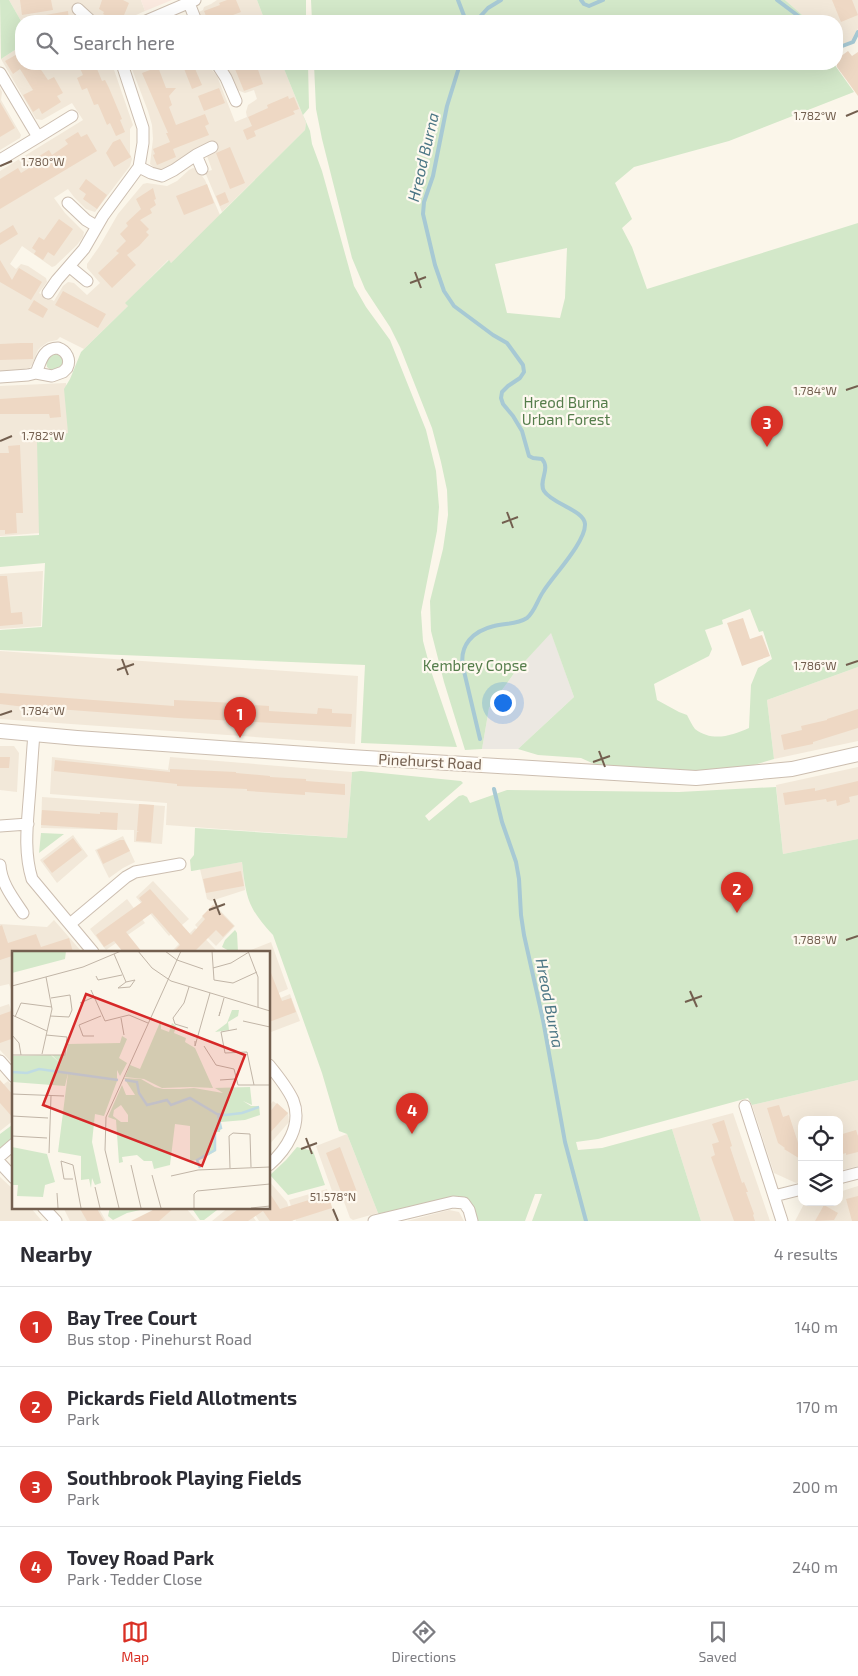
<!DOCTYPE html>
<html lang="en">
<head>
<meta charset="utf-8">
<style>
	:root { --surface:#fff; --page:#f2f2f3; --text:#2b2b33; --muted:#7c7c81; --line:#e1e1e2; --accent:#d93025 }
	body { margin:0; font-family:"Exo 2",sans-serif; background:var(--page); color:var(--text) }
	.controls { position:absolute; right:15px; bottom:15px; display:grid; overflow:hidden; border-radius:10px; box-shadow:0 5px 20px #0002 }
	.controls button { width:45px; height:45px; display:grid; place-items:center; padding:0; border:0; border-bottom:1px solid var(--line); background:var(--surface); color:var(--text); font:25px sans-serif }
	.you { position:absolute; left:502px; top:702px; width:18px; height:18px; margin:-12px; border:4px solid #fff; border-radius:50%; background:#1a73e8; box-shadow:0 0 0 8px #1a73e833 }
	.badge { display:grid; place-items:center; width:32px; height:32px; border-radius:50%; background:var(--accent); color:#fff; font-size:16px; font-weight:700 }
	.pin { position:absolute; translate:-50% -41px; filter:drop-shadow(0 1px 2px #0008) }
	.pin::after { content:''; position:absolute; top:26px; width:18px; height:15px; background:inherit; clip-path:polygon(0 0,100% 0,50% 100%) }
	.list { margin:0; padding:0; list-style:none }
	h2 { display:flex; justify-content:space-between; align-items:center; height:65px; margin:0; padding:0 20px; font-size:21px }
	h2 small { font-size:16px; font-weight:400; color:var(--muted) }
	.list li { display:grid; grid-template-columns:32px 1fr auto; gap:15px; align-items:center; box-sizing:border-box; height:80px; padding:0 20px; border-top:1px solid var(--line) }
	.list b { display:block; font-size:19px; white-space:nowrap }
	.list p { margin:0; font-size:16px; white-space:nowrap; color:var(--muted) }
	.list em { font-size:16px; font-style:normal; color:var(--muted) }
	.icon { flex:none; width:28px; height:28px; fill:none; stroke:currentColor; stroke-width:2; stroke-linecap:round; stroke-linejoin:round }
	.map { position:relative; flex:none; width:858px; height:1221px; overflow:hidden }
	.search { position:absolute; background:var(--surface); box-shadow:0 5px 20px #0002; left:15px; right:15px; top:15px; height:55px; display:flex; align-items:center; gap:12px; box-sizing:border-box; padding:0 18px; border-radius:20px; color:var(--muted); font-size:19px }
	.sheet { height:385px; background:var(--surface) }
	nav { display:flex; justify-content:space-around; align-items:center; box-sizing:border-box; height:70px; border-top:1px solid var(--line); background:var(--surface); font-size:14px; color:var(--muted) }
	nav a { display:grid; justify-items:center; gap:2px }
	nav .on { color:var(--accent) }
	.map>svg:first-child { display:block }
	.residential { fill:#f2e8d9 }
	.commercial { fill:#fae9df }
	.industrial { fill:#ece8e2 }
	.green { fill:#d3e8c9; fill-rule:evenodd }
	.lines { fill:none; stroke-linecap:round; stroke-linejoin:round }
	.stream { stroke:#a7c9d4; stroke-width:4 }
	.building { fill:#eed8c4 }
	.minor-casing { stroke:#ccbeb0; stroke-width:13 }
	.tertiary-casing { stroke:#ccbeb0; stroke-width:16 }
	.minor { stroke:#fff; stroke-width:11 }
	.tertiary { stroke:#fff; stroke-width:14 }
	.ticks { fill:none; stroke:#735f4f; stroke-width:2 }
	.labels { text-anchor:middle; stroke-width:4.5; stroke-linejoin:round; paint-order:stroke }
	.park-label { font-size:15px; fill:#557d4b; stroke:#fef9f0 }
	.street-label { font-size:15px; fill:#735f4f; stroke:#fef9f0 }
	.water-label { font-size:16px; font-style:italic; fill:#4b7685; stroke:#fef9f0 }
	.inset-river { fill:none; stroke:#bfdbe3; stroke-width:2.5 }
	.inset-road { fill:none; stroke:#c1b5a7; stroke-width:1 }
	.view { fill:#d62828; fill-opacity:0.15; stroke:#d62828; stroke-width:2.5 }
	.inset-edge { fill:none; stroke:#735f4f; stroke-width:2.5 }
	.ticks-label { font-size:12px; text-anchor:middle; fill:#735f4f; stroke:#fef9f0; stroke-width:4.5; stroke-linejoin:round; paint-order:stroke }
</style>
</head>
<body>
<div class="map">
<svg width="858" height="1221" viewBox="0 0 858 1221">
	<rect width="100%" height="100%" fill="#fbf6ea"/>
	<path class="residential" d="M9,0H141L145,11L136,15L127,21H21Z
		M217,0H257L265,21H202L199,12L203,10L204,7L211,4Z
		M785,0H858V28L856,35L853,40L848,43L837,45V21H809Z
		M21,46V64H112L133,125L130,129V154L132,159L130,166L95,212L86,209L74,197L68,189L54,198L65,213L84,232L83,237L77,245L55,266L52,267L22,246L10,264L16,269L21,264L28,266L46,278L47,282L39,293L54,301L63,286L68,282L74,283L87,295L100,283L87,268V264L99,247L118,214L143,184L147,183L167,186L177,181L189,170L193,168L197,169L205,180L220,215L171,263L168,260L126,303L128,306L84,349L60,337L57,340L48,342L41,347L38,350L32,365L27,370L0,372V171L83,120L72,103L42,120L36,119L1,59Z
		M130,64H207L217,76L235,122L247,117L246,112L248,105L257,99L254,90L245,93L237,90L224,64H282L306,123L305,130L222,212L205,172L212,170L207,156L211,152L217,150L214,142L189,153L174,166L163,171L157,170L150,164L153,139L152,125L148,111Z
		M0,88L2,92L1,100L21,135L20,138L0,150Z
		M66,383L70,439L39,441L40,533L0,536V386Z
		M43,571L41,626L0,629V574Z
		M0,651L358,676L355,744L0,719Z
		M858,667V741L774,759L767,700Z
		M0,746H14L19,753L17,792L0,790Z
		M52,757L168,770L170,757L352,772L347,838L166,825L167,803L50,794Z
		M858,767V839L783,854L776,785Z
		M42,797L165,806L162,844L134,842V830L41,828Z
		M73,835L88,856L57,883L40,860Z
		M123,836L135,862L123,868L109,878L95,850Z
		M242,862L245,890L211,901L207,899L200,869Z
		M153,881L189,919L169,936L136,897Z
		M127,899L145,923L106,950L90,929Z
		M214,904L235,926L216,946L195,925Z
		M54,920L82,952H14V998L9,984L0,986V924L47,927Z
		M195,928L216,950L214,952H171Z
		M271,942L288,989L269,997V952H246Z
		M290,994L300,1021L271,1032L269,1026V1003Z
		M9,1004L14,1019V1061L11,1062L0,1050V1007Z
		M858,1080V1166L839,1171V1120H802V1182L796,1183L774,1173L752,1105Z
		M8,1081L14,1088V1120L0,1131V1087Z
		M273,1101L288,1113L289,1122L269,1145V1107Z
		M733,1113L770,1221H701L672,1129Z
		M347,1134L378,1213L353,1220L350,1218L343,1199L336,1202L316,1146Z
		M0,1177L14,1190V1207H30L42,1221H0Z
		M269,1181L287,1202L293,1221H259L250,1207H269Z
		M858,1186V1221H795L805,1202H839V1192Z
		M327,1189L336,1221H296L289,1200Z
		M63,1207H98L106,1221H70Z
		M150,1207H185L197,1221H159Z
		M229,1207H246L256,1221H212Z
		M449,1210L459,1212L464,1221H407Z"/>
	<path class="commercial" d="M141,0H172L145,11Z"/>
	<path class="industrial" d="M551,632L574,697L518,749H482L489,708L515,672Z"/>
	<path class="green" d="M0,0H9L21,21V46L1,59Z
		M257,0H306V21H265Z
		M311,0H785L809,21H312Z
		M282,64H308L309,108L303,115L310,131L312,144L322,171L354,286L366,307L390,340L426,430L436,471L439,507L437,531L421,612L423,641L431,671L457,747L361,743L365,665L0,650V630L42,627L45,563L0,567V537L39,535L37,441L68,433L64,389L70,379L81,352L128,306L125,303L169,260L171,263L305,130L306,123Z
		M314,64H834L854,92L729,141L634,167L615,183L632,219L622,228L632,247L647,289L858,223V667L767,700L774,759L737,770L687,771L651,768H603L581,758L538,755L518,749L574,697L551,633L515,672L489,708L482,749L465,750L444,682L431,631L430,601L443,549L448,515L447,490L441,462L432,428L400,347L390,327L365,289L352,258L322,139L316,109ZM567,248L565,298L560,318L507,313L495,264ZM750,609L759,632L763,631L772,659L758,668L751,685L749,728C731,736 712,742 695,729C692,725 689,719 687,715L679,712L657,700L654,684L709,656L712,649L705,630L723,624L722,620Z
		M55,353L61,355L64,364L56,371L51,370L47,367L46,359Z
		M361,771L461,781L463,783L425,816L429,821L459,796L463,795L467,797L470,803L507,790L679,792L776,787L783,854L858,839V1080L752,1105L748,1098L598,1139L576,1142L578,1150L602,1148L672,1129L701,1221H532L542,1194H535L525,1221H478C475,1211 468,1206 464,1197L381,1216L378,1213L347,1134L339,1131L322,1073L273,935C248,908 246,898 242,862L192,871H191L190,860L194,855L195,828L347,838L352,772Z
		M41,833L64,834L39,853Z
		M235,930L237,933L238,952H231L222,947L225,940Z
		M12,1125L14,1128V1137L0,1148V1134Z
		M297,1147L313,1151L325,1185L288,1195L270,1175L286,1160Z
		M110,1207H142L140,1210L127,1213L113,1220L108,1216Z
		M191,1207H221L204,1220H200Z"/>
	<g class="lines">
		<path class="stream" d="M458,0L466,21
			M581,0L584,4L589,6L603,0
			M777,0L805,21
			M476,21L488,8L501,0
			M837,48L853,42L858,32
			M460,64L447,106L433,176L424,202L423,214L435,265L444,291L454,306L493,335L507,343L523,365L524,372L520,378L508,386L502,392L501,398L503,404L513,416L522,431L529,456L533,458L542,459C551,469 538,481 544,491C552,504 584,510 585,524C586,542 552,577 543,592C537,601 535,611 527,618C516,625 505,623 494,626C473,631 459,645 463,667L480,739
			M494,789L502,822L516,862L519,879L521,915L524,935L543,1020L565,1142L586,1221"/>
	</g>
	<path class="building" d="M20,0H51L53,10L22,15Z
		M102,0H123L129,3L122,20L114,16L113,19L103,14L104,12L99,9Z
		M227,0H236L241,12L225,18L226,21H208L204,11L220,5L219,3Z
		M832,0H852L858,15L841,22Z
		M68,11L69,21H41L40,16Z
		M848,51L852,56L858,52V96L837,67V59Z
		M21,52V64H37L48,80L54,77L63,93L57,96L61,102L42,114L39,108L33,112L23,95L33,90L20,69L13,74L5,61Z
		M78,64H95L102,81L105,80L109,88L122,119L120,120L125,132L116,136L110,123L107,125L98,104L94,105L87,88L82,90L77,78L83,75Z
		M188,64H193L202,85L192,89L183,66Z
		M233,64H256L263,84L244,91Z
		M158,67L166,88H176L169,96L172,105L169,107L176,125L205,114L209,124L205,126L209,135L173,149L176,157L157,165L153,155L155,154L153,149L170,142L166,133H168L142,73Z
		M219,88L225,103L204,111L198,96Z
		M288,96L289,99L294,97L299,109L293,111L295,114L254,131L256,136L247,140L243,130L252,126L248,117L268,108L267,105Z
		M0,102L15,128L0,137Z
		M78,132L81,137L87,134L97,151L0,209V179L18,168L21,173L39,162L36,158L49,150L52,155L68,144L65,140Z
		M120,139L131,157L114,167L106,153L113,142Z
		M230,147L245,183L230,189L216,153Z
		M86,179L107,195L97,209L83,199L86,194L79,189Z
		M207,184L214,203L184,215L176,196Z
		M153,188L156,199L154,200L156,205L150,209L152,213L140,220L149,229L146,232L149,235L139,246L127,255L136,265L112,288L98,273L119,253L116,251L126,241L120,234L128,226L126,223L141,209L136,199Z
		M225,192L229,202L220,206L216,196Z
		M59,219L73,229L54,256L48,252L43,260L34,254L36,251L32,248L39,237L44,240Z
		M13,225L18,234L0,245V233Z
		M0,260L12,280L19,268L42,282L31,300L0,282Z
		M63,291L106,314L98,328L55,305Z
		M34,300L48,309L43,318L28,310Z
		M21,343H33V359L0,360V344Z
		M59,395L61,417L50,418L49,414H0V399Z
		M20,445L23,513H16L17,533L5,534V530H0V453H9L8,446Z
		M0,576H7L11,613L22,612L23,624L0,626Z
		M743,618L750,639L762,635L770,656L742,666L727,623Z
		M0,693L174,706V700L235,703V704L269,706V711L317,714L318,708L332,709V713L352,714L351,727L178,718L17,706L0,704Z
		M858,709V728L813,742V744L784,750L781,735L802,730L801,726L827,720V719Z
		M0,757H10L9,768H0Z
		M55,760L170,772V769L236,772V773L270,776V777L306,779V781L345,784V795L305,792V795L247,791V789L177,786V784L54,771Z
		M858,781V795L849,797L850,802L837,806L836,800L827,802L826,799L785,805L783,793L815,788V791Z
		M139,804L154,805L151,842L136,841L137,832L139,831H137Z
		M42,810L100,814V812L118,813L117,830L41,825Z
		M73,838L82,850L52,873L43,861Z
		M120,840H124L130,851L103,864L97,850Z
		M241,871L244,886L206,893L203,879Z
		M150,889L191,935L205,919L202,916L213,905L234,926L223,937L216,930L194,952H173L180,945L152,913L126,932L142,952H123L114,941L104,947L96,935L142,902L139,898Z
		M2,925L8,943L36,934L41,947L69,938L73,952H11L12,956L0,960V926Z
		M269,968L282,1001L291,998L296,1012L269,1022Z
		M14,1010V1038L0,1043V1015Z
		M0,1080L14,1096V1119L0,1103Z
		M277,1103L288,1113L269,1134V1113Z
		M779,1105L783,1117L789,1115L802,1155V1160L784,1149L785,1148L778,1143L767,1108Z
		M724,1120L732,1146L730,1147L742,1183L744,1182L748,1192H746L754,1214L753,1215L755,1221H734L711,1157L715,1155L712,1144L719,1142L712,1124Z
		M856,1130L858,1136V1152L846,1155V1153L839,1155V1135Z
		M340,1147L357,1192L343,1197L326,1153Z
		M269,1192L280,1209L328,1194L332,1208L291,1221H270L263,1211L248,1221H222L241,1207H269Z
		M858,1196V1221H852L846,1199Z
		M824,1205L838,1213L834,1220L815,1221Z
		M79,1207H96L104,1221H87Z
		M159,1207H175L159,1221H131Z"/>
	<g class="lines">
		<g class="minor-casing">
			<path id="minor" d="M189,3L196,21
				M78,9L91,21
				M146,21L195,0
				M217,64L226,78L236,101
				M0,73L38,137L0,160
				M38,137L72,116
				M196,155L202,169
				M139,167L151,173L162,176L174,170L196,155L212,147
				M68,203L86,220L96,226
				M70,267L87,281
				M48,293L57,280L84,249L103,216L139,167L143,143V128L122,64
				M0,377L28,375L36,373L52,376L63,372L67,368C71,360 67,351 58,348C43,348 41,361 36,373
				M34,734C32,756 31,778 29,801C27,827 24,853 32,879L93,952
				M0,826L28,824
				M0,865C1,883 13,898 23,913
				M70,924L126,877L135,872L180,864
				M0,1061L14,1077
				M269,1065C278,1076 287,1087 293,1100C303,1125 286,1150 269,1165
				M745,1106L782,1221
				M0,1156L14,1144
				M0,1163L14,1178
				M839,1178L858,1173
				M774,1196L802,1189
				M43,1207L56,1221
				M374,1221L453,1202L464,1203L469,1210L472,1221"/>
		</g>
		<g class="tertiary-casing">
			<path id="tertiary" d="M0,731L77,738L350,757L696,778L792,769L858,754"/>
		</g>
		<use href="#minor" class="minor"/>
		<use href="#tertiary" class="tertiary"/>
	</g>
	<path class="ticks" d="M846,116L858,111M0,166L12,161M415,272L421,288M410,283L426,277M846,390L858,386M0,441L12,436M507,512L513,528M502,523L518,517M122,659L128,675M846,665L858,661M117,670L134,664M0,715L12,711M599,751L605,767M593,762L610,756M214,899L220,915M209,910L225,904M846,940L858,936M690,991L697,1007M685,1002L702,996M306,1138L312,1154M301,1149L317,1143M333,1209L338,1221"/>
	<g class="labels">
		<g class="park-label">
			<text x="566" y="408">Hreod Burna<tspan x="566" dy="17">Urban Forest</tspan></text>
			<text x="475" y="671">Kembrey Copse</text>
		</g>
		<g class="street-label">
			<text transform="translate(430 762) rotate(3)" y="5">Pinehurst Road</text>
		</g>
		<g class="water-label">
			<text transform="translate(423 157) rotate(-77)" y="6">Hreod Burna</text>
			<text transform="translate(550 1003) rotate(79)" y="6">Hreod Burna</text>
		</g>
	</g>
	<g transform="translate(12 951)">
		<rect width="258" height="258" fill="#fbf6ea"/>
		<path d="M0,0H54L53,8L0,22ZM220,59H227L226,65L216,71L217,79L203,81L215,72ZM149,69V78L157,81L160,72L164,75L162,82L174,87L173,91L183,97L201,137L238,136L240,154L231,150L239,155H247L248,164L233,169L209,171L208,181H204V200L190,208L178,210V175L163,173L158,214L142,218L140,210H132L125,204L110,206L111,211L107,212L104,169L96,166L110,134L114,144H123L112,127L129,128L143,136L151,138H168L182,137L211,142L203,137L178,136L150,137L132,128L113,126L118,114L128,118ZM109,154L116,164V171H109L101,165L102,159ZM110,85L115,88L107,107L115,112L108,125L105,119V130L92,165L83,163L80,191L89,232L83,234L80,227L79,237L77,228L69,229V205L46,201L56,122L53,135L0,131V105L39,104L51,115L40,104H54L56,93L108,92ZM0,196L35,203L43,231L33,234L31,246L5,245L6,234H0Z" fill="#d3e8c9" fill-rule="evenodd"/>
		<path class="inset-river" d="M0,121L15,122L27,118L106,129M113,129L125,131L127,142L135,154L155,149L159,154L178,147L205,163L213,164L230,162L247,156M188,217L185,209L203,199V180L209,177L206,164"/>
		<path class="inset-road" d="M126,0L140,17L159,30L258,60M153,0L165,9L191,18M200,0L202,29L221,32L245,21M236,0L246,26V56M102,3L114,31L123,29L118,36L106,37L114,31M201,17L219,12L237,1M84,25L86,29L110,24M0,35L71,16L109,0M79,39L93,70L117,64L136,72M68,52L82,46M208,61L207,65L212,47M0,64L35,80M38,65L57,66L60,59L58,44L39,47M3,66L9,52L40,56M109,67L112,84M231,70L258,76M176,77L163,73L161,67L172,52L177,36M225,78L209,81L213,102L235,101L242,134M0,84L7,92L9,104M82,85H71L67,74L89,65M183,90V95L198,42M192,95L204,114L222,118L226,134H258M30,103L40,58L34,26M0,104H53L55,86L34,84M208,129L223,128M0,143L52,145M0,165L36,167M0,185L35,187M37,202L39,145M119,214L129,257M218,217L217,185L221,182L238,183L239,216M140,224L149,257M159,225L186,219L258,216M61,228H52L49,210L61,214L69,257M83,236L88,257M45,242L46,257M107,257L93,199L94,166L169,0M182,257V243L185,240L258,233M239,257L258,255"/>
		<path class="view" d="M74,43L233,104L190,215L31,154Z"/>
		<rect width="258" height="258" class="inset-edge"/>
	</g>
	<g class="ticks-label">
		<text x="815" y="120">1.782°W</text>
		<text x="43" y="166">1.780°W</text>
		<text x="815" y="395">1.784°W</text>
		<text x="43" y="440">1.782°W</text>
		<text x="815" y="670">1.786°W</text>
		<text x="43" y="715">1.784°W</text>
		<text x="815" y="944">1.788°W</text>
		<text x="333" y="1201">51.578°N</text>
	</g>
</svg>
<div class="controls">
<button><svg class="icon" aria-label="locate" viewBox="0 0 24 24"><circle cx="12" cy="12" r="6"/><path d="M12 2v4M12 18v4M2 12h4M18 12h4"/></svg></button>
<button><svg class="icon" aria-label="layers" viewBox="0 0 24 24"><path d="M12 4l9 5-9 5-9-5zM3 14l9 5 9-5"/></svg></button>
</div>
<div class="you"></div>
<div class="pin badge" style="left:240px;top:738px">1</div>
<div class="pin badge" style="left:737px;top:913px">2</div>
<div class="pin badge" style="left:767px;top:447px">3</div>
<div class="pin badge" style="left:412px;top:1134px">4</div>
<div class="search"><svg class="icon" aria-label="search" viewBox="0 0 24 24"><circle cx="10" cy="10" r="6"/><path d="M15 15l6 6"/></svg>Search here</div>
</div>
<section class="sheet">
<h2>Nearby<small>4 results</small></h2>
<ul class="list">
<li><span class="badge">1</span><div><b>Bay Tree Court</b><p>Bus stop · Pinehurst Road</p></div><em>140 m</em></li>
<li><span class="badge">2</span><div><b>Pickards Field Allotments</b><p>Park</p></div><em>170 m</em></li>
<li><span class="badge">3</span><div><b>Southbrook Playing Fields</b><p>Park</p></div><em>200 m</em></li>
<li><span class="badge">4</span><div><b>Tovey Road Park</b><p>Park · Tedder Close</p></div><em>240 m</em></li>
</ul>
</section>
<nav>
<a class="on"><svg class="icon" aria-label="map" viewBox="0 0 24 24"><path d="M3 6l6-2 6 2 6-2v14l-6 2-6-2-6 2zM9 4v14M15 6v14"/></svg>Map</a>
<a><svg class="icon" aria-label="directions" viewBox="0 0 24 24"><path d="M12 3l9 9-9 9-9-9zM9 14v-3h6M13 9l2 2-2 2"/></svg>Directions</a>
<a><svg class="icon" aria-label="saved" viewBox="0 0 24 24"><path d="M7 4h10v16l-5-4-5 4z"/></svg>Saved</a>
</nav>
</body>
</html>
